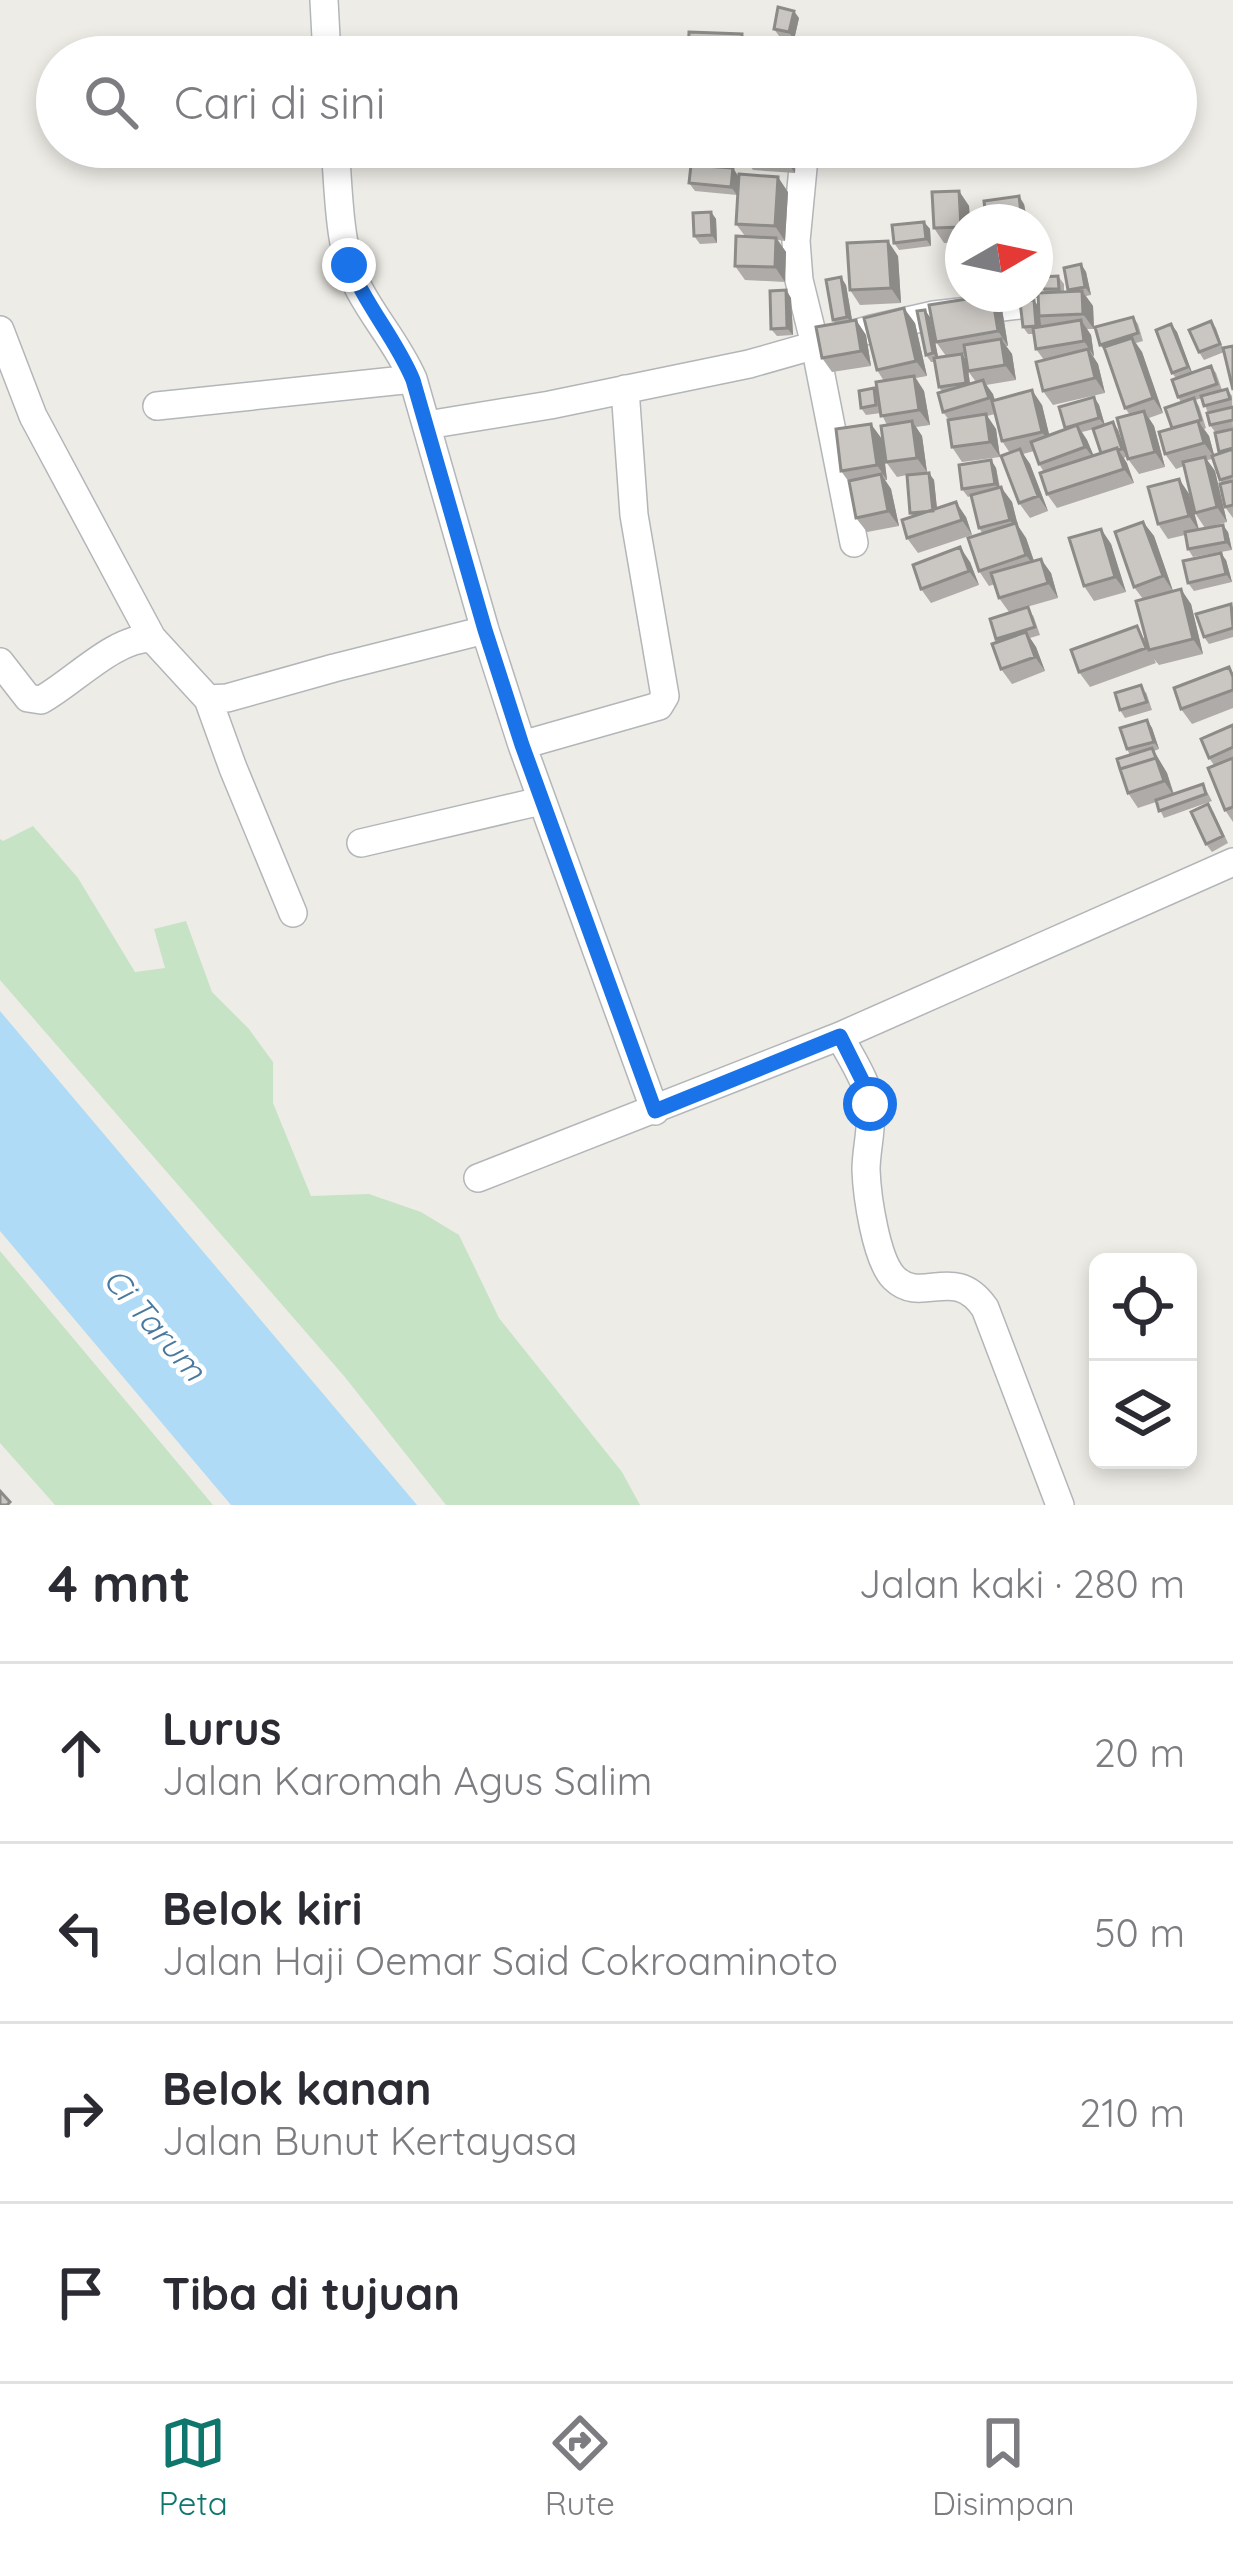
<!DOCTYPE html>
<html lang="id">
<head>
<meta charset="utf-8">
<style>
	:root { --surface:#fff; --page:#f7f7f7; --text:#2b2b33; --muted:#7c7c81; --line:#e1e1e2; --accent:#0f766e }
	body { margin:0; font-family:Quicksand,sans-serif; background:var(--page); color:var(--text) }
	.controls { position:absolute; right:36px; bottom:36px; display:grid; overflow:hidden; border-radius:18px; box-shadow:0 6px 18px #0003 }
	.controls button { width:108px; height:108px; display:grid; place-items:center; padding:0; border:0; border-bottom:3px solid var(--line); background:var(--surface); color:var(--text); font:60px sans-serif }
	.compass { position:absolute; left:945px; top:204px; width:108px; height:108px; border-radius:50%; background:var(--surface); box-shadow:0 6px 18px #0003; rotate:81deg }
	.stop { position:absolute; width:36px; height:36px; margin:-27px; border:9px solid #1a73e8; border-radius:50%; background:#fff }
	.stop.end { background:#1a73e8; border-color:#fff; box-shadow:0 3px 12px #0008 }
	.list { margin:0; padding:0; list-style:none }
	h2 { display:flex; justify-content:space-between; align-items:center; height:156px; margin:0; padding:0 48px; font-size:51px }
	h2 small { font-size:39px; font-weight:400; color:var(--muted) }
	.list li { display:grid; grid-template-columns:78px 1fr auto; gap:36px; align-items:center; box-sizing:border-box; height:180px; padding:0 48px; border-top:3px solid var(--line) }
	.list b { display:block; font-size:45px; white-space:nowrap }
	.list p { margin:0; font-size:39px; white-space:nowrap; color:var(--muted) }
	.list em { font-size:39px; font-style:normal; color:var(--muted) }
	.icon { flex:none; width:66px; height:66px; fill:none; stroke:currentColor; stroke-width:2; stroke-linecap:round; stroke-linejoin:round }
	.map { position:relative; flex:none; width:1233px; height:1505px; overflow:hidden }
	.search { position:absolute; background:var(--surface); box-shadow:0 6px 18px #0003; left:36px; right:36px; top:36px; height:132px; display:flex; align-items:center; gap:30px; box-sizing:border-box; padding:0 42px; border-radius:66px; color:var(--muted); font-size:45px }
	.sheet { height:876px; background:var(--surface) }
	nav { display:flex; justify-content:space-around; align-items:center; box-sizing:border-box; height:168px; border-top:3px solid var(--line); background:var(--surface); font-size:33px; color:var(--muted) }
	nav a { display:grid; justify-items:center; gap:6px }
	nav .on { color:var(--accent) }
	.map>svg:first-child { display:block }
	.green { fill:#c7e3c6 }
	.water { fill:#afdbf6 }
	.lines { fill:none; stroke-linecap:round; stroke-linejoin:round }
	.street-casing { stroke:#b3b6b9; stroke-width:30 }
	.street { stroke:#fff; stroke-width:27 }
	.wall { fill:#aeaba8; fill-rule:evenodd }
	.shaded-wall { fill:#8d8b88 }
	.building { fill:#cac7c3; stroke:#8d8b88; stroke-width:3 }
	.route { stroke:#1a73e8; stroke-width:15 }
	.labels { text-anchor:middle; stroke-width:9; stroke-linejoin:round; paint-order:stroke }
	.water-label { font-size:33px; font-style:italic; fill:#49799e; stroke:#fff }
</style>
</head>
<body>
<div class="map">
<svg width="1233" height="1505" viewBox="0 0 1233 1505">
	<rect width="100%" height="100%" fill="#eeece6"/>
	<path class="green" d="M33,826L78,878L135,972L165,968L154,929L186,921L212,992L249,1029L273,1062V1103L311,1196L369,1194L421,1212L459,1235L499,1318L622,1472L640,1505H446L344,1376L0,980V839L3,841Z
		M0,1251L213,1505H55L0,1443Z"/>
	<path class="water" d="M0,1011L417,1505H231L0,1231Z"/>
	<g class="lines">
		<g class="street-casing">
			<path id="street" d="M324,0L327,57
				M335,147C339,190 338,251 359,289C376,321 398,345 413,379L485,630L522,745L655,1111
				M805,147L796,241L799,280L815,345L854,543
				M0,330L33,416L152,638
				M157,406L413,379
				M427,425L550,405L749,364L872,329L934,315L1046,302
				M0,662L28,698L41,700C75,681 114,638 152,638L208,699L227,698L334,668L485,630
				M208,699L233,768L293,913
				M522,745L659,706L665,696L634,515L625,389
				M361,843L541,801
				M840,1036C850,1057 868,1081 870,1105C873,1126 866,1149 866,1170C867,1196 876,1260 894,1278C922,1306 954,1263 985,1308L1060,1505
				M478,1178L840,1036L1233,862"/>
		</g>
		<use href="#street" class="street"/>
	</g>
	<path class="wall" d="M799,18L794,40L779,36L774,29Z
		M796,147L795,173L753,170L743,155Z
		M734,152L732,167L698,164L692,156Z
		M733,168L738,176L737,195L695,191L689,183Z
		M959,191L969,206L970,222H963V242L944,243L934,228Z
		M788,192L785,241L778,240L786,252L785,282L745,280L735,266L745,236L736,224Z
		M1024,204L1027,220L989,222L986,218Z
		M711,212L716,219L717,243L700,244L694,236Z
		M924,222L930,229L931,246L899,250L894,243Z
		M898,256L901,303L860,305L850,290Z
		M1035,262L1039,269L1040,293H1045L1043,289L1058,276L1064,284V292H1069L1081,264L1086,272L1091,295L1086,296L1093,306L1094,329H1087L1091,335L1094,356H1093L1098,364L1105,393L1053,405L1043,391L1044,360L1036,349L1034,334H1028L1023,327L1034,300L1039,307L1038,298L1008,299L1004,294H1035Z
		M846,285L852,321L856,320L866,335L871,366L832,372L822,358L835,323L833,320Z
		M786,290L791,298L793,335L777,336L771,329Z
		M972,294H999L1000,296H993L1002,309L1008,346H1006L1012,354L1016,380L986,385L995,400L1042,405L1049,435L1066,429L1065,428L1094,397L1099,405L1105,425L1113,422L1118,430L1127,456L1124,458L1134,483L1057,508L1047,494L1044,472L1039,464L1034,451L1023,454L1030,464L1048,511L1030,518L1019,503L1010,453L1002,441L995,414L987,416L996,429L1000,457L962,462L952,447L949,420L943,412L942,392L939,387L935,362H931L926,355L930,317L938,357L946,356L936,342L974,297ZM966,353L968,371L976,382L970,384L967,362L962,354ZM1098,428L1101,453L1093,455L1087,440L1082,432Z
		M1133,317L1138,324L1143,341L1136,343L1142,352L1163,413L1149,418L1154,426L1165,467L1139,474L1128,459L1130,415L1125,408L1106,352L1100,345Z
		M1211,321L1216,328L1224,352L1204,360L1199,352Z
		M915,323L927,376L916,378L924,391L930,425L916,427L922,436L927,472L934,480L937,509L966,517L972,535L918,553L907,538L913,517L910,513L907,475L897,477L886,462L887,425L881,413L866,415L861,408L874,388L878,394L884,381L877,370Z
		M1171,324L1177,332L1192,373L1211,366L1216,373L1222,390L1227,389L1232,396L1233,428L1215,432L1210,425L1208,413L1202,398L1195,400L1199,406L1206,428L1204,429L1209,436L1214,455L1220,453L1233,429V518L1225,507L1222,484L1213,459L1207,460L1215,471L1227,522L1205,528L1195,513L1184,466L1176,469L1165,454L1181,402L1178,397L1176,378L1172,373Z
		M882,439L887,480H885L891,489L899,526L867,532L856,518L849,482L841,471Z
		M991,460L996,468L1000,487L1012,502L1018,526L1026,538L1034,561L1051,573L1058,598L1009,612L999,598L995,584L989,586L979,571L983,534L979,528L971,496L968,497L962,489Z
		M1179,479L1189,494L1199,529L1228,532L1232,550L1193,557L1188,549L1185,535L1168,539L1158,524Z
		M1143,522L1154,536L1173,591L1191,604L1203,654L1159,665L1154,659L1156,663L1090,687L1079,672L1145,637L1143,599L1134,587Z
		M1101,529L1111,544L1126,592L1094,601L1084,586Z
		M1226,560L1232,582L1194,591L1188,583Z
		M970,562L979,585L931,603L921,589Z
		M1233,606V637L1209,644L1204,637Z
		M1033,615L1040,635L1030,638L1036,647L1045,671L1012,684L1001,669L996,639Z
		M1233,672V708L1192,724L1181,709Z
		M1146,692L1152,710L1125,718L1120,710Z
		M1147,720L1152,728L1159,749L1154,751L1167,773L1174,794L1203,784L1212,801L1164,818L1156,802L1138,808L1128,793L1130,755L1127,749Z
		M1233,725V757L1214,765L1209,758Z
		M1233,758V822L1225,810Z
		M1213,811L1228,843L1212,852L1206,844Z"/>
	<path class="shaded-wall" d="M794,11L799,18L794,40L789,32Z
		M742,34L752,49V57H742Z
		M728,147L734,152L732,167L727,159Z
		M785,147H796L795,173L784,158Z
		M733,168L738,176L737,195L731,187Z
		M778,177L788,192L785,241L775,226Z
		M959,191L969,206L970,222H963V230L961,227Z
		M1019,196L1024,204L1027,220L1021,213Z
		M711,212L716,219L717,243L712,235Z
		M924,222L930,229L931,246L926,239Z
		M776,238L786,252L785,282L775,267Z
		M888,241L898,256L901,303L891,288Z
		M1035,262L1039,269L1040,298L1035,290Z
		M1081,264L1086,272L1091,295L1085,287Z
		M841,277L846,285L853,325L847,317Z
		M786,290L791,298L793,335L787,328Z
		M1082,291L1093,306L1094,329L1083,314Z
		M992,295L1002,309L1008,346L998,331Z
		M1034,300L1039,308L1042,333L1036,326Z
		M904,308L915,323L927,376L916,361Z
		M925,310L930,317L939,361L933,353Z
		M856,320L866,335L871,366L861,351Z
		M1081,320L1091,335L1094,356L1084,341Z
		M1171,324L1177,332L1193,375L1188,367Z
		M1132,338L1142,352L1163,413L1153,398Z
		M1001,339L1012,354L1016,380L1005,365Z
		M1088,349L1098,364L1105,393L1095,378Z
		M962,354L967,362L971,391L966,383Z
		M914,376L924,391L930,425L919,410Z
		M983,380L993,394L999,413L989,398Z
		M1032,390L1042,405L1052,446L1042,432Z
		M1094,397L1099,405L1105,426L1099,418Z
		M1144,411L1154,426L1165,467L1155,452Z
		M986,414L996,429L1000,457L990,442Z
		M912,421L922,436L927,472L917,458Z
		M1198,421L1209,436L1215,458L1204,443Z
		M1113,422L1118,430L1127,456L1122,449Z
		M871,424L882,439L887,480L877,465Z
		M1077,425L1087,440L1096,461L1085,447Z
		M1117,448L1127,463L1134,483L1124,469Z
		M1020,449L1030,464L1048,511L1038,496Z
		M1205,457L1215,471L1227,522L1217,507Z
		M991,460L996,468L1000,492L995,484Z
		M929,473L934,480L938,518L933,511Z
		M881,474L891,489L899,526L888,511Z
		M1179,479L1189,494L1199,531L1189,516Z
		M1001,487L1012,502L1018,526L1026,538L1037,570L1026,555L1019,533L1010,520Z
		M956,502L966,517L972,535L962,520Z
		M1143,522L1154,536L1173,591L1163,576Z
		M1223,525L1228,532L1232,550L1226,542Z
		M1101,529L1111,544L1126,592L1115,577Z
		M960,547L970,562L979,585L969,571Z
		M1221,553L1226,560L1232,582L1226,574Z
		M1041,559L1051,573L1058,598L1048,583Z
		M1181,589L1191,604L1203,654L1193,639Z
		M1026,632L1036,647L1045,671L1035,657Z
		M1147,720L1152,728L1159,749L1154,742Z
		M1152,748L1167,773L1174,796L1164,781Z"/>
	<path class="building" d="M778,7L794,11L789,32L774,29Z
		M689,32L742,34L741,56L688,54Z
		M693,147H728L727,159L692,156Z
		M743,147H785L784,158L743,155Z
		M691,165L733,168L731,187L689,183Z
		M739,174L778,177L775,226L736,224Z
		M959,191L961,227L934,228L932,192Z
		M1019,196L1021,213L986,218L984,201Z
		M711,212L712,235L694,236L693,213Z
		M924,222L926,239L894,243L892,225Z
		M736,236L776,238L775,267L735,266Z
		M888,241L891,288L850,290L847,243Z
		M1081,264L1085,287L1068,290L1064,268Z
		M1058,276L1059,289H1043L1042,277Z
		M841,277L847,317L833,320L826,280Z
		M786,290L787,328L771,329L770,291Z
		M1082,291L1083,314L1039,316L1038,293Z
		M992,295L998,331L936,342L929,305Z
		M1034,300L1036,326L1023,327L1020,302Z
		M904,308L916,361L877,370L864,318Z
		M925,310L933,353L926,355L917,311Z
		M1133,317L1138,333L1100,345L1095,327Z
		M856,320L861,351L822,358L816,327Z
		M1081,320L1084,341L1036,349L1033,328Z
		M1211,321L1220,344L1199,352L1189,330Z
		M1171,324L1188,367L1172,373L1156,330Z
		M1132,338L1153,398L1125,408L1104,347Z
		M1001,339L1005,365L968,371L964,345Z
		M1233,346V390L1223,348Z
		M1088,349L1095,378L1043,391L1036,362Z
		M962,354L966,383L939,387L934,358Z
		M1211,366L1217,384L1178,397L1172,380Z
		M914,376L919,410L881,416L876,382Z
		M983,380L989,398L943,412L938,393Z
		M874,388L876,405L861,408L859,391Z
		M1227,389L1230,399L1204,406L1201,396Z
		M1032,390L1042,432L1002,441L992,401Z
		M1094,397L1099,418L1065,428L1059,407Z
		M1194,398L1201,420L1172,428L1165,408Z
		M1233,407V420L1210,425L1207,413Z
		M1144,411L1155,452L1128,459L1117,418Z
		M986,414L990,442L952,447L948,420Z
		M912,421L917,458L886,462L881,426Z
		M1198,421L1204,443L1165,454L1159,432Z
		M1113,422L1122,449L1118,450L1117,448L1101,453L1093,429Z
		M871,424L877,465L841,471L836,429Z
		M1077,425L1085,447L1039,464L1031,442Z
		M1233,429V448L1219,452L1215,433Z
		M1117,448L1124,469L1047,494L1040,473Z
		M1020,449L1038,496L1019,503L1001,456Z
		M1233,449V476L1220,480L1212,456Z
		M1205,457L1217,507L1195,513L1183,462Z
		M991,460L995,484L962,489L959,465Z
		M929,473L933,511L910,513L907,475Z
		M881,474L888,511L856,518L849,481Z
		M1179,479L1189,516L1158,524L1148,487Z
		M1233,481V505L1225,507L1220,484Z
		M1001,487L1010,520L979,528L971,495Z
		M956,502L962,520L907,538L902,520Z
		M1143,522L1163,576L1134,587L1115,532Z
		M1016,523L1026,555L979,571L968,538Z
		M1223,525L1226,542L1188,549L1185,532Z
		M1101,529L1115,577L1084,586L1069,538Z
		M960,547L969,571L921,589L913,565Z
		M1221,553L1226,574L1188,583L1183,561Z
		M1041,559L1048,583L999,598L991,573Z
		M1181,589L1193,639L1149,650L1136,601Z
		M1231,604L1233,628L1204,637L1196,614Z
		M1028,607L1035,627L996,639L990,619Z
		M1137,626L1146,648L1079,672L1071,650Z
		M1026,632L1035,657L1001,669L992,644Z
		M1229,667L1233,677V690L1181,709L1174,688Z
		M1141,685L1147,702L1120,710L1115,693Z
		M1147,720L1154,742L1127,749L1120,728Z
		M1233,725V747L1209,758L1201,739Z
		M1152,748L1156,758L1120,769L1117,759Z
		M1156,758L1164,781L1128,793L1120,769Z
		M1233,758V807L1225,810L1208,768Z
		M1203,784L1206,794L1159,811L1156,800Z
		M1208,804L1223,836L1206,844L1191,812Z
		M0,1491L10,1502L7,1505H0Z"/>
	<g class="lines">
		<path class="route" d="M349,265C366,306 396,339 413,380L485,630L522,745L655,1111L840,1036L865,1086L870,1104"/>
	</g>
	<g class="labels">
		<g class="water-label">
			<text transform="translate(155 1324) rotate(49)" y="12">Ci Tarum</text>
		</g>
	</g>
</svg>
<div class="controls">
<button><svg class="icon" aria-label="locate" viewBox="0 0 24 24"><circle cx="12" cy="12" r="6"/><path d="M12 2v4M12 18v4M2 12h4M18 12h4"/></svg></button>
<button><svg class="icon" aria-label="layers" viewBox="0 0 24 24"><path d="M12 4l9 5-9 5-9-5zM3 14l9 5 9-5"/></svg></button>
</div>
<svg class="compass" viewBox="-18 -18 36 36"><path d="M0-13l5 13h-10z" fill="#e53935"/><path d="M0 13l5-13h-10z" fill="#7c7c81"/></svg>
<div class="stop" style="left:870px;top:1104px"></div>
<div class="stop end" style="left:349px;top:265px"></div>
<div class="search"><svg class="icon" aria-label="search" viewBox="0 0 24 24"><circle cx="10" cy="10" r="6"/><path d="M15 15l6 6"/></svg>Cari di sini</div>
</div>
<section class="sheet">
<h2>4 mnt<small>Jalan kaki · 280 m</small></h2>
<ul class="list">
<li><svg class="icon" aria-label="ahead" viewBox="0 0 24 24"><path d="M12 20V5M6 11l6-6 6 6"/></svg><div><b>Lurus</b><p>Jalan Karomah Agus Salim</p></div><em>20 m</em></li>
<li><svg class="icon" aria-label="left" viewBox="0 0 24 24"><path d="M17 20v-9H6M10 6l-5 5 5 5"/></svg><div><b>Belok kiri</b><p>Jalan Haji Oemar Said Cokroaminoto</p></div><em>50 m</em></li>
<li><svg class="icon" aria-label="right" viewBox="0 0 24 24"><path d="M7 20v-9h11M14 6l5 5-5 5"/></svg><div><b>Belok kanan</b><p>Jalan Bunut Kertayasa</p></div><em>210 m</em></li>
<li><svg class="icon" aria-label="arrive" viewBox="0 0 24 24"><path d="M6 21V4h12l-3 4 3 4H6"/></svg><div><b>Tiba di tujuan</b></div></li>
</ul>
</section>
<nav>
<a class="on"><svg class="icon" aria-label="map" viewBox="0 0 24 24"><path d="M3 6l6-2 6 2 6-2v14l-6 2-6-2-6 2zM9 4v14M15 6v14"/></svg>Peta</a>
<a><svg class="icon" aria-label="directions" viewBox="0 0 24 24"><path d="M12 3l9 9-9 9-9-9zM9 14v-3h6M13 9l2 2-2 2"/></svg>Rute</a>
<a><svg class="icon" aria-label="saved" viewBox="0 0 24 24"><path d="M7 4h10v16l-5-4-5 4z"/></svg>Disimpan</a>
</nav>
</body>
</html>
